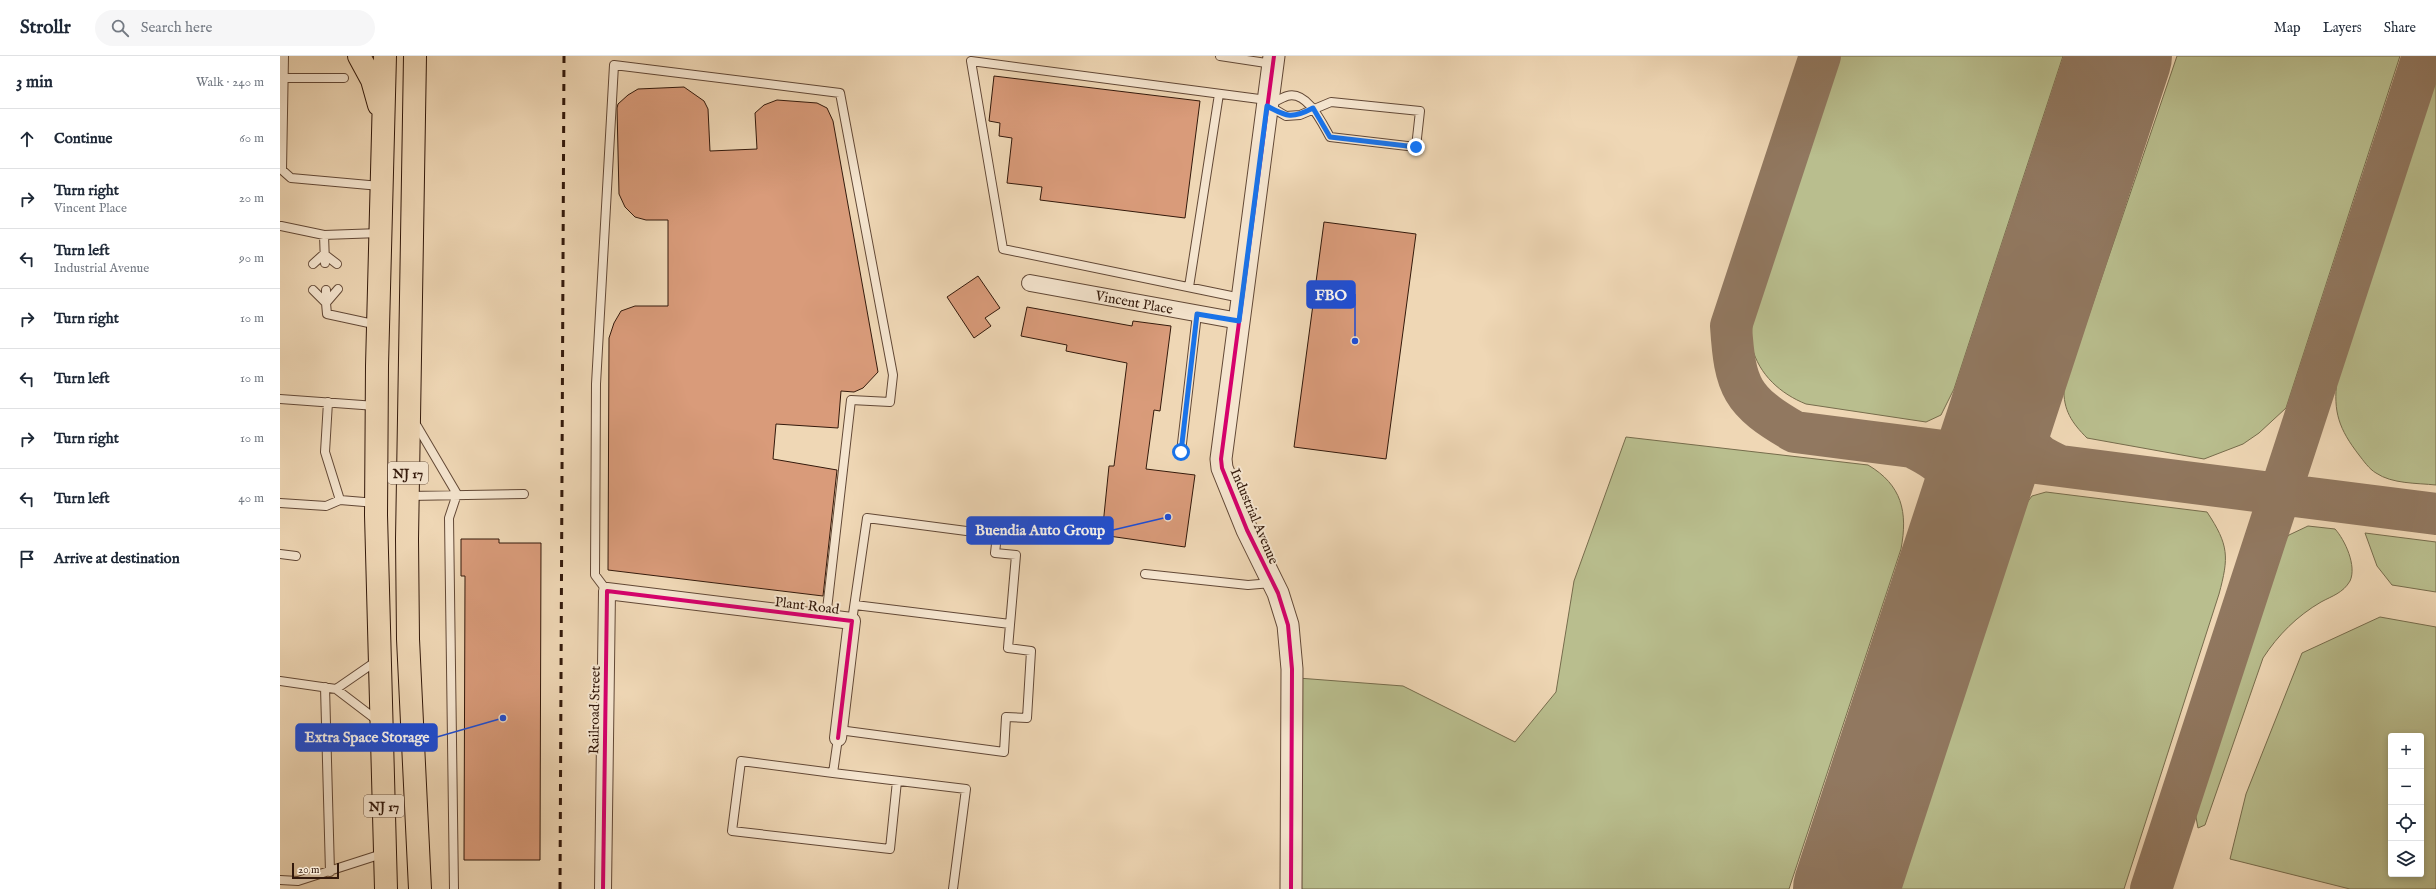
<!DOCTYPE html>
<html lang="en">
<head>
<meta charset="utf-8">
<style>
	:root { --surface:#fff; --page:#f6f6f7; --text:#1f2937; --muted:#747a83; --line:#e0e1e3 }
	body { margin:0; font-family:"IM FELL English",serif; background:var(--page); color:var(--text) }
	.controls { position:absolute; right:12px; bottom:12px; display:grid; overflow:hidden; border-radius:4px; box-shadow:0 2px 6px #0003 }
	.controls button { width:36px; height:36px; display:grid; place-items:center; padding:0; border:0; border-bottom:1px solid var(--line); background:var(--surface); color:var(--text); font:20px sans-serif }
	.scale { position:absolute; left:12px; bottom:10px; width:47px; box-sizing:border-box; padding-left:4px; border:2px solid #33190b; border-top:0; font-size:11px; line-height:14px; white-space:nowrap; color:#33190b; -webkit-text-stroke:3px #f5e5cf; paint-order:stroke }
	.stop { position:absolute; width:12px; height:12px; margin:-9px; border:3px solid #1a73e8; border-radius:50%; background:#fff }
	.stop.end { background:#1a73e8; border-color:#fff; box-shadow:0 1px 4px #0008 }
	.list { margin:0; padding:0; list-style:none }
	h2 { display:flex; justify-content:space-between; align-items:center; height:52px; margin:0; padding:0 16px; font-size:17px }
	h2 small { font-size:13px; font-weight:400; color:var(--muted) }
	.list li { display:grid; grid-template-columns:26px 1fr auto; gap:12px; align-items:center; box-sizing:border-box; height:60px; padding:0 16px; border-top:1px solid var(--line) }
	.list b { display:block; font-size:15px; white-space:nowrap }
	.list p { margin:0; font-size:13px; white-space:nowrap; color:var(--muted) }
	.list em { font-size:13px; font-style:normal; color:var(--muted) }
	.icon { flex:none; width:22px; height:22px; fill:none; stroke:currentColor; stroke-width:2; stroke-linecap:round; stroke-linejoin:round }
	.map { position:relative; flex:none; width:2156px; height:833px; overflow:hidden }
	header { display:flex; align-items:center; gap:24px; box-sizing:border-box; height:56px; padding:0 20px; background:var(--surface); border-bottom:1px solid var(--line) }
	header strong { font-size:19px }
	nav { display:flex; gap:22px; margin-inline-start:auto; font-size:14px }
	.search { width:280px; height:36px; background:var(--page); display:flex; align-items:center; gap:10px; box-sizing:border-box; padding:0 14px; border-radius:22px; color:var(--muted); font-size:15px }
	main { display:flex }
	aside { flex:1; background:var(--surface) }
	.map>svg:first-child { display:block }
	.green { fill:#b9be8e; stroke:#766c4c; fill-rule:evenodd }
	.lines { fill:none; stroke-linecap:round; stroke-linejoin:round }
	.taxiway { stroke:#917860; stroke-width:42 }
	.runway { stroke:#917860; stroke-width:106 }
	.building { fill:#d99b7a; stroke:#33190b }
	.service-casing { stroke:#624836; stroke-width:10 }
	.minor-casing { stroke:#624836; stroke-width:18 }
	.tertiary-casing { stroke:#624836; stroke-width:23 }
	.trunk-casing { stroke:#33190b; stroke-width:24 }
	.service { stroke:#f5e5cf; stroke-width:8 }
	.minor { stroke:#f5e5cf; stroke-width:16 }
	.tertiary { stroke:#f5e5cf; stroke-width:21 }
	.trunk { stroke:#efd7b5; stroke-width:22 }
	.rail { stroke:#33190b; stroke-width:3; stroke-dasharray:7 7; stroke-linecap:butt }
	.cycleway-casing { stroke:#f5e5cf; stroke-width:6 }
	.cycleway { stroke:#d6006c; stroke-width:4 }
	.route { stroke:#1a73e8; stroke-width:5 }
	.labels { text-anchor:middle; stroke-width:4; stroke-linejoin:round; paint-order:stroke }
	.shield { fill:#f5e5cf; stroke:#6d5646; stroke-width:1 }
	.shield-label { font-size:13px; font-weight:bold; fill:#33190b }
	.street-label { font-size:14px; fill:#33190b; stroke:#f5e5cf }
	.leader { fill:none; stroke:#1d4ed8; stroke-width:1.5 }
	.callout-dot { fill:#1d4ed8; stroke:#f5e5cf; stroke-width:1.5 }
	.callout { fill:#1d4ed8; stroke:#1d4ed8; stroke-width:1.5 }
	.callout-label { font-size:15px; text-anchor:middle; font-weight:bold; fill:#fff }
</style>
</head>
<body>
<header>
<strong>Strollr</strong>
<div class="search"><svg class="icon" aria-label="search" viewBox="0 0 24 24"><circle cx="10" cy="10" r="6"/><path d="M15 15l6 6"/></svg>Search here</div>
<nav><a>Map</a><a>Layers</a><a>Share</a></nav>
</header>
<main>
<aside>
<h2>3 min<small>Walk · 240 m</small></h2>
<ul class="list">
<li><svg class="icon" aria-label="ahead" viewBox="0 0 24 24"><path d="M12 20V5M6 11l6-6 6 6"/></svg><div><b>Continue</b></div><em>60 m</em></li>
<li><svg class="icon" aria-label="right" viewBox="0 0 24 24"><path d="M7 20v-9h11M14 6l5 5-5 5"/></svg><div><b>Turn right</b><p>Vincent Place</p></div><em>20 m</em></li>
<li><svg class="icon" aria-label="left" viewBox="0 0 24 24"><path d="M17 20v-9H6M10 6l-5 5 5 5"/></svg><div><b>Turn left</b><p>Industrial Avenue</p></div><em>90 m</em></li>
<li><svg class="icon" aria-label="right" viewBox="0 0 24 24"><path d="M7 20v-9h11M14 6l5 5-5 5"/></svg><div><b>Turn right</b></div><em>10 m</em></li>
<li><svg class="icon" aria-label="left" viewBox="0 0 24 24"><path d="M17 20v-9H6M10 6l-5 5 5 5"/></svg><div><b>Turn left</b></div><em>10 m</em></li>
<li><svg class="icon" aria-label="right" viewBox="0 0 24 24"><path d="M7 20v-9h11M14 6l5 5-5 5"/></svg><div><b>Turn right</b></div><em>10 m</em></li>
<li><svg class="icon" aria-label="left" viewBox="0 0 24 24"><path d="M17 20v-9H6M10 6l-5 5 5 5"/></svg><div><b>Turn left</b></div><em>40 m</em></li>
<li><svg class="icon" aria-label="arrive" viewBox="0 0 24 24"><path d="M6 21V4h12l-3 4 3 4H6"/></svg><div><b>Arrive at destination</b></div></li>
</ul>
</aside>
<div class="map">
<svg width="2156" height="833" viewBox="0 0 2156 833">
	<rect width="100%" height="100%" fill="#efd7b5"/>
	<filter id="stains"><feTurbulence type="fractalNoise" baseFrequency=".005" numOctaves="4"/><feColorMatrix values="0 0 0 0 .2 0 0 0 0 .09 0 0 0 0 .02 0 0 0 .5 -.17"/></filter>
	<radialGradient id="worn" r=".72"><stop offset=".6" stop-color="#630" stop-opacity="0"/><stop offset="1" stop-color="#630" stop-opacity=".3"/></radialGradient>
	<path class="green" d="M1560,0H1783L1674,333L1661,359L1646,366L1526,348C1501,338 1479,319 1472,291C1470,285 1472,276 1472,269Z
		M1897,0H2120L2006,352L1979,377L1963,388L1924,403L1807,382C1792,367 1783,354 1784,332Z
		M2156,20V429C2137,427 2112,428 2096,417C2089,413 2083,404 2079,399C2059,373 2053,356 2057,324Z
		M1346,381L1588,409C1622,429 1628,456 1621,493L1509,833H1020L1018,622L1123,630L1235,686L1276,636L1294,525Z
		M1766,436L1927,456C1949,489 1949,501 1939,538L1844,833H1619L1743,452L1752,440Z
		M2028,470L2055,473C2065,484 2077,510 2070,525C2063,537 2052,540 2041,546C2017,560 1998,579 1983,602L1925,769L1918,772L1915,756L2001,488L2009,479Z
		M2085,477L2156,486V536L2112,529L2097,510Z
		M2100,561L2156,571V833H2070L1950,803L1966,738L2022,597ZM2111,680H2141V818H2111Z"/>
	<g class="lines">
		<path class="taxiway" d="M1540,0L1451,270C1455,331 1461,345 1515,376L2156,458
			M1733,324C1735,350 1737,380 1759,399C1764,403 1772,406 1778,409
			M1632,391C1670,409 1684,426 1686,469
			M1871,833L2143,0"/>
		<path class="runway" d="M1566,833L1839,0"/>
	</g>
	<path class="building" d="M714,20L920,45L905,162L760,144L762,131L727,127L732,82L719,80L720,67L709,65Z
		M404,31L424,45L428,53L430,95L477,93L475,57L484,49L497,44L537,47L547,52L553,65L598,316L583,332L574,336L561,335L558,372L496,368L493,403L557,414L543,540L328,514L329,282L334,267L341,255L355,250H388V164H366L355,161L345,151L339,138L337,52L338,48L348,39L358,33Z
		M1044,166L1136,178L1106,403L1014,391Z
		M698,220L720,252L705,262L711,270L694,282L667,241Z
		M747,251L852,270L853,265L891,270L880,355L874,354L866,413L915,419L905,491L822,479L829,410H834L847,307L786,295L787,289L741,280Z
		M181,483H219V487H261L260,804H184L185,520H181Z"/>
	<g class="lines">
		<g class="service-casing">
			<path id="service" d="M4,0L2,114L11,122L100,130
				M940,0L993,8
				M4,22H64
				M989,50L1006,60L1020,59L1051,46L1140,55L1136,91L1050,81C1042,67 1027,34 1007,40C1001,42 995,46 990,48
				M1,170L44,179L100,177
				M44,179L45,207
				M44,198L57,208
				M33,208L44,198
				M909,231L939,38
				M33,234L46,247L47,258L98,269
				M46,234V247
				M961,242L723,193L691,5L987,44
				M46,247L58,233
				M0,343L96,350
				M48,346L45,396L60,444
				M137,370L177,438
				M901,396L917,258
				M129,440L244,438
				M0,447L46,450L60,444L96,447
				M0,498L16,500
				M865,518L968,529L992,527
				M327,535L315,519L316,328L334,9L560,37L613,319L610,346L571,344L546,562
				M575,549L730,568
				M0,625L56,633L98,665
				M45,631L50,816
				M56,633L98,604
				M559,674L724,696L726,661L747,662L751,595L728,592L736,499L715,497L717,479L587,462L572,565
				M558,682L553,717L686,733L673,833
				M553,717L461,705L452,775L610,793L617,725
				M0,824L18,825L105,797
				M174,833L169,462L177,438"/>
		</g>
		<g class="minor-casing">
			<g id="minor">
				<path id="s1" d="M750,227L959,265"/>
				<path d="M323,833L327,535L572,565L558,682"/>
			</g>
		</g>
		<g class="tertiary-casing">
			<path id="tertiary" d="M994,0L941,403L942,412L967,474L998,537L1008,569L1012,613L1011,833"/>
		</g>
		<g class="trunk-casing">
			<path id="trunk" d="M79,0L92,24L99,49
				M105,0L97,310L96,459L106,833
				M135,0L127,483L128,583L140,833"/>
		</g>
		<use href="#service" class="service"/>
		<use href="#minor" class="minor"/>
		<use href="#tertiary" class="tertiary"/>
		<use href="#trunk" class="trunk"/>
		<path class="rail" d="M280,833L284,0"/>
		<g class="cycleway-casing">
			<path id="cycleway" d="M994,0L941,403L942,412L967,474L998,537L1008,569L1012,613L1011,833
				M323,833L327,535L572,565L558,682"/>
		</g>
		<use href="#cycleway" class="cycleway"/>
	</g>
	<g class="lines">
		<path class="route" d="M901,396L917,258L959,265L987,50C1007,61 1012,63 1033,52L1050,81L1136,91"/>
	</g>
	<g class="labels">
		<g class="shield">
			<rect x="108" y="406" width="40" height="22" rx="3"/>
			<rect x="84" y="739" width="40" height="22" rx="3"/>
		</g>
		<g class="shield-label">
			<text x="128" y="422">NJ 17</text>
			<text x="104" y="755">NJ 17</text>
		</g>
		<g class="street-label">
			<text dy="5" stroke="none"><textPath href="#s1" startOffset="106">Vincent Place</textPath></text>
			<text transform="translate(975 460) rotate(67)" y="5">Industrial Avenue</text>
			<text transform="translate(527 549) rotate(7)" y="5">Plant Road</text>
			<text transform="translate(314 654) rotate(-89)" y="5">Railroad Street</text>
		</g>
	</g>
	<path class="leader" d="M1075 285L1075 238M888 461L833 474M223 662L157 681"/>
	<g class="callout-dot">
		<circle cx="1075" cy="285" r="4"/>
		<circle cx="888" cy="461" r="4"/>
		<circle cx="223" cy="662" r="4"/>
	</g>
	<g class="callout">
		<rect x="1027" y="225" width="48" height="27" rx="4"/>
		<rect x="687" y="461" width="146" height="27" rx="4"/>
		<rect x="16" y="668" width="141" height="27" rx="4"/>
	</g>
	<g class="callout-label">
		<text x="1051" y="244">FBO</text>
		<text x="760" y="479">Buendia Auto Group</text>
		<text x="87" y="686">Extra Space Storage</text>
	</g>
	<rect width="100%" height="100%" filter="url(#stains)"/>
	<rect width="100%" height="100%" fill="url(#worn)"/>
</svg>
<div class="controls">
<button>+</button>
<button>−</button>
<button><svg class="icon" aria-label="locate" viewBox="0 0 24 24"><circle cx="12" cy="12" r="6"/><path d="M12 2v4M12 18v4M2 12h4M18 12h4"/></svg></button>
<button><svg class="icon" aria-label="layers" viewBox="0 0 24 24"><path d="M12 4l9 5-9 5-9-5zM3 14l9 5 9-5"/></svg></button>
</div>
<div class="scale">20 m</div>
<div class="stop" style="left:901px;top:396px"></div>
<div class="stop end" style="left:1136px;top:91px"></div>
</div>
</main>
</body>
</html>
